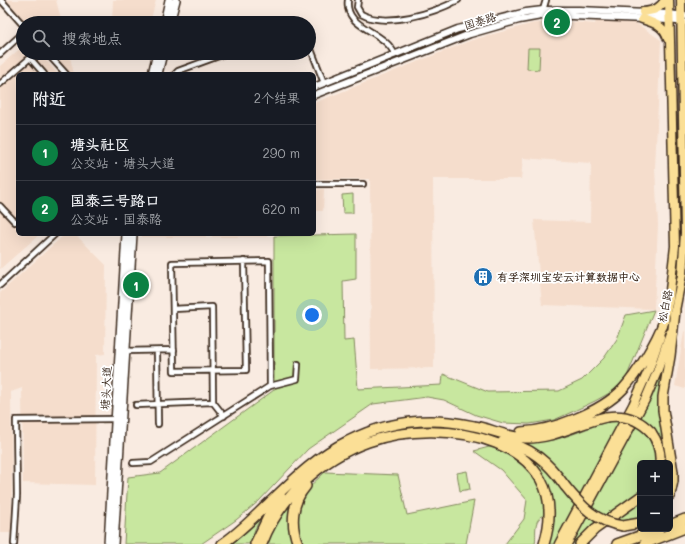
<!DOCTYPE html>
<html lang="zh">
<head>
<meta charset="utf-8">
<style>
	:root { --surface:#171b24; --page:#242831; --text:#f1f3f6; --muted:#9ea1a6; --line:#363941; --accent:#0b8043 }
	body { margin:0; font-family:Mali,"LXGW WenKai TC",sans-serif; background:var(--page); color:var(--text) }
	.controls { position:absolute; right:12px; bottom:12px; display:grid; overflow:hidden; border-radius:6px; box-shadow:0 4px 16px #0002 }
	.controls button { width:36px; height:36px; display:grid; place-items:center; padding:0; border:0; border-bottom:1px solid var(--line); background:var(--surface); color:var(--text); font:20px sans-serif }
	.you { position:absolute; left:312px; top:315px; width:14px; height:14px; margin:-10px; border:3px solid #fff; border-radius:50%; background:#1a73e8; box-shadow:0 0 0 6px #1a73e833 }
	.badge { display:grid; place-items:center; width:26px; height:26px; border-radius:50%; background:var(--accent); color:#fff; font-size:13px; font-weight:700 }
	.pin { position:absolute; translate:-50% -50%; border:2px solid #fff; box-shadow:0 1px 4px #0006 }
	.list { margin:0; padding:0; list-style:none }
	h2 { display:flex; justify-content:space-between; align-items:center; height:52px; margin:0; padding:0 16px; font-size:17px }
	h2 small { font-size:13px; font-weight:400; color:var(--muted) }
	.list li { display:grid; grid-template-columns:26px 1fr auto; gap:12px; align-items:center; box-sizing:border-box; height:56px; padding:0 16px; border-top:1px solid var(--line) }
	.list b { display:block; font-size:15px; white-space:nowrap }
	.list p { margin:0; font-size:13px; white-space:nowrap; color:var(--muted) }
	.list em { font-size:13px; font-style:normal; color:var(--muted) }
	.icon { flex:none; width:22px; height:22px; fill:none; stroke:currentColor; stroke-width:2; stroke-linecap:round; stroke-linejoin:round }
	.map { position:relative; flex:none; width:685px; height:544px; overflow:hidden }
	.search { position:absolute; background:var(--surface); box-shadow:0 4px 16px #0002; left:16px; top:16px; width:300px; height:44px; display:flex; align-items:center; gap:10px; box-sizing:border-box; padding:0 14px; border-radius:22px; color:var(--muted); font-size:15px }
	.panel { position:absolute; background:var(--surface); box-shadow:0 4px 16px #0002; left:16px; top:72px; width:300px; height:164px; border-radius:6px }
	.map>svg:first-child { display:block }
	.built { fill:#f5ddcc }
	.green { fill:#c8e79f; stroke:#82885e }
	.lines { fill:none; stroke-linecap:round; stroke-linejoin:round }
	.minor-casing { stroke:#3b2a1e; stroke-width:8 }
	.tertiary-casing { stroke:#3b2a1e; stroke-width:9 }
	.secondary-casing { stroke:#3b2a1e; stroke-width:10 }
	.primary-casing { stroke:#3b2a1e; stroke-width:11 }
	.motorway-casing { stroke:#3b2a1e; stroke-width:12 }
	.minor { stroke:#fff; stroke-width:4.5 }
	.tertiary { stroke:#fff; stroke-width:6 }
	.secondary { stroke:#fff; stroke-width:7 }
	.primary { stroke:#fbdf96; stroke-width:8 }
	.motorway { stroke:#fbdf96; stroke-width:9 }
	.motorway-bridge-casing { stroke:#3b2a1e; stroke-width:12; stroke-linecap:butt }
	.motorway-bridge { stroke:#fbdf96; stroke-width:9 }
	.labels { text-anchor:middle; stroke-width:3.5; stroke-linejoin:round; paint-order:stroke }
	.street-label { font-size:11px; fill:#3b2a1e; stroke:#fff }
	.poi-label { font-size:11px; font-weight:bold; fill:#3b2a1e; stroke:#fff; text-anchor:start }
</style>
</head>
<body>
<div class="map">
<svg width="685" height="544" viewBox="0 0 685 544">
	<rect width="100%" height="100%" fill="#f9ebe1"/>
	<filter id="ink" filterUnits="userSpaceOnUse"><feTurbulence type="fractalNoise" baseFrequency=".025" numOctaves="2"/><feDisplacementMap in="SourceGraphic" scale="8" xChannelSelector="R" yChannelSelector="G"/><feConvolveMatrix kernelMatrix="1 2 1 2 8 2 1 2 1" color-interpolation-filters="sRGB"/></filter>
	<g filter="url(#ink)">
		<path class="built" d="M7,0H56L62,23H26Z
			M113,0H156L150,23H112Z
			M596,20L636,23L661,40L655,168L658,225L654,309L542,305L534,220L590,222L591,163L523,158L521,179H433L434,368L371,369L370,179H314V103L472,40L534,23L575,22L595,24Z
			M23,46V53H40L58,74H18V234H40L0,269V66Z
			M51,53H69L74,74H69Z
			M324,189L323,211H314V190Z
			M65,234H75L106,265L105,354L96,355L95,485L23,483L22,388L11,392L12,533H0V293Z
			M142,234H268V237H142Z
			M685,331V389L675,386L684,332Z"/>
		<path class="green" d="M528,48H540L539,70L527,69Z
			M353,194V213H343L342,195Z
			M356,234V279L343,281L344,341L354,340L358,389L442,385L443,374L488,392L559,391L582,380L604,358L617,339L626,315L654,310L627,376L615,390L595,401L574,411L554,420L529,424L503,423L476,415L444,400L427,397L373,404L308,449L259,501L236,520L201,544H124L128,477L160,473L274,390V236Z
			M667,356L662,379L669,463H663L640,418L656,386Z
			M615,420L620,421L579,498C561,475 548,451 519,442C532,442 544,442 557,439C577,434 595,424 615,420Z
			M637,424C653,435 655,445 657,463H640V493L577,544H572Z
			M493,446L517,458L534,477L538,485L544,500L545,515C532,519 537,533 535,544H505L524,519L527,500L501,470L474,451Z
			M521,451L541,463L575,504L554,544H548C555,516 554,490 536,466C532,460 526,456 521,451Z
			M467,471L470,489L460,491L457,473Z
			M325,472L398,475L407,515L474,501L466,544H303C296,528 294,507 305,493C310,485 318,479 325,472Z
			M640,500V520L631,522L612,521Z
			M293,501C288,518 289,528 293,544H265L283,513Z
			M263,514L255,529L250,544H228Z"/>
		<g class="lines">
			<g class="minor-casing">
				<path id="minor" d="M1,0L23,25
					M348,0C344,29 384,29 395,55
					M358,0L357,7L361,14C386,28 434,13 458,0
					M543,10L546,0
					M309,44L324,83
					M47,53L66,74
					M0,54L23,33
					M175,74L178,71L227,53
					M0,84L30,58L44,74
					M314,184H363
					M0,206L15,222L18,220
					M244,261L246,370L174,371L172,263L269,261L270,386
					M0,285L55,234
					M173,309L212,307L213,402L224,416
					M125,351L174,350
					M157,351L158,424
					M136,405L213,402
					M133,463L151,462L270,386L297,379L298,364
					M14,544L17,495L16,420L116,419"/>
			</g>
			<g class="tertiary-casing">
				<path id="tertiary" d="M314,87L458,29L526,12L543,10H579L669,14L685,16
					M314,95L470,34L519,20L541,16H572L669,20L684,22"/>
			</g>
			<g class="secondary-casing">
				<path id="secondary" d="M164,23L169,0
					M170,23L176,0
					M152,74L157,53
					M158,74L163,53
					M108,544L126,234
					M114,544L133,234"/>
			</g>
			<g class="primary-casing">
				<path id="primary" d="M643,12C653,11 660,9 665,0
					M642,19C655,23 664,26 668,39
					M674,316L682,275L685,233L681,0
					M663,326L669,299L675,246L669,0
					M559,544L633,405L649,369L660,337
					M567,544L646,398L657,372L670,333"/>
			</g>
			<g class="motorway-casing">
				<path id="motorway" d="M521,432C552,431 601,412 623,389C637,374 657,341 664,321
					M651,432C658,442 661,451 660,463
					M502,442C531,446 549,463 565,486
					M670,495L673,481V472L663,410V397L670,356L675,311
					M670,525L685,519
					M623,526L640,523
					M222,544C239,533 254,517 270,502C294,479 317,456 348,441C389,420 430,416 474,426C491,429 507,437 525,438C554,439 578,423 606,417
					M255,544L269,515L281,497
					M262,544C280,497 320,459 368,442C441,415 577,438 544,544
					M298,544C290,524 292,502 306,486
					M580,544L595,529L640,497
					M617,544L659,529
					M644,544L685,528"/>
			</g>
			<use href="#minor" class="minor"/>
			<use href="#tertiary" class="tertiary"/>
			<use href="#secondary" class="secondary"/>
			<use href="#primary" class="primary"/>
			<use href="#motorway" class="motorway"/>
			<g class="motorway-bridge-casing">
				<path id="motorway-bridge" d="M606,417C624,414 639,419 651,432
					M565,486C581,506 596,522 623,526"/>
			</g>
			<use href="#motorway-bridge" class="motorway-bridge"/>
		</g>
	</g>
	<defs>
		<g id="building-disc" transform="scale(1)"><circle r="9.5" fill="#1f6fb2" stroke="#fff"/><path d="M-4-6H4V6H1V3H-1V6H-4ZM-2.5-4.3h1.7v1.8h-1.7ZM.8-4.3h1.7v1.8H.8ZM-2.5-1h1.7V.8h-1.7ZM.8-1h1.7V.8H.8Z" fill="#fff"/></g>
	</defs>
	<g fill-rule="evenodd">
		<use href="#building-disc" x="483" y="277"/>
	</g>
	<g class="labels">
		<g class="street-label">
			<text transform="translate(480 21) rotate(-17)" y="4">国泰路</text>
			<text transform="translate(665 306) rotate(-78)" y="4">松白路</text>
			<text transform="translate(106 388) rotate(-87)" y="4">塘头大道</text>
		</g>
		<g class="poi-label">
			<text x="497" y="281">有孚深圳宝安云计算数据中心</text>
		</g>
	</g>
</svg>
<div class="controls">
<button>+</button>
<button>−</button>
</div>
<div class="you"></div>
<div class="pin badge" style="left:136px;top:285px">1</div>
<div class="pin badge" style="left:557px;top:22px">2</div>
<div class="search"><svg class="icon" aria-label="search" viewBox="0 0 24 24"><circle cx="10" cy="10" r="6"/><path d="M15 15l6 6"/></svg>搜索地点</div>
<section class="panel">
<h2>附近<small>2个结果</small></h2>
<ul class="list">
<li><span class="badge">1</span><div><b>塘头社区</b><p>公交站 · 塘头大道</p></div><em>290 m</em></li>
<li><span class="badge">2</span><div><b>国泰三号路口</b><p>公交站 · 国泰路</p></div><em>620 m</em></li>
</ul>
</section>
</div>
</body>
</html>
